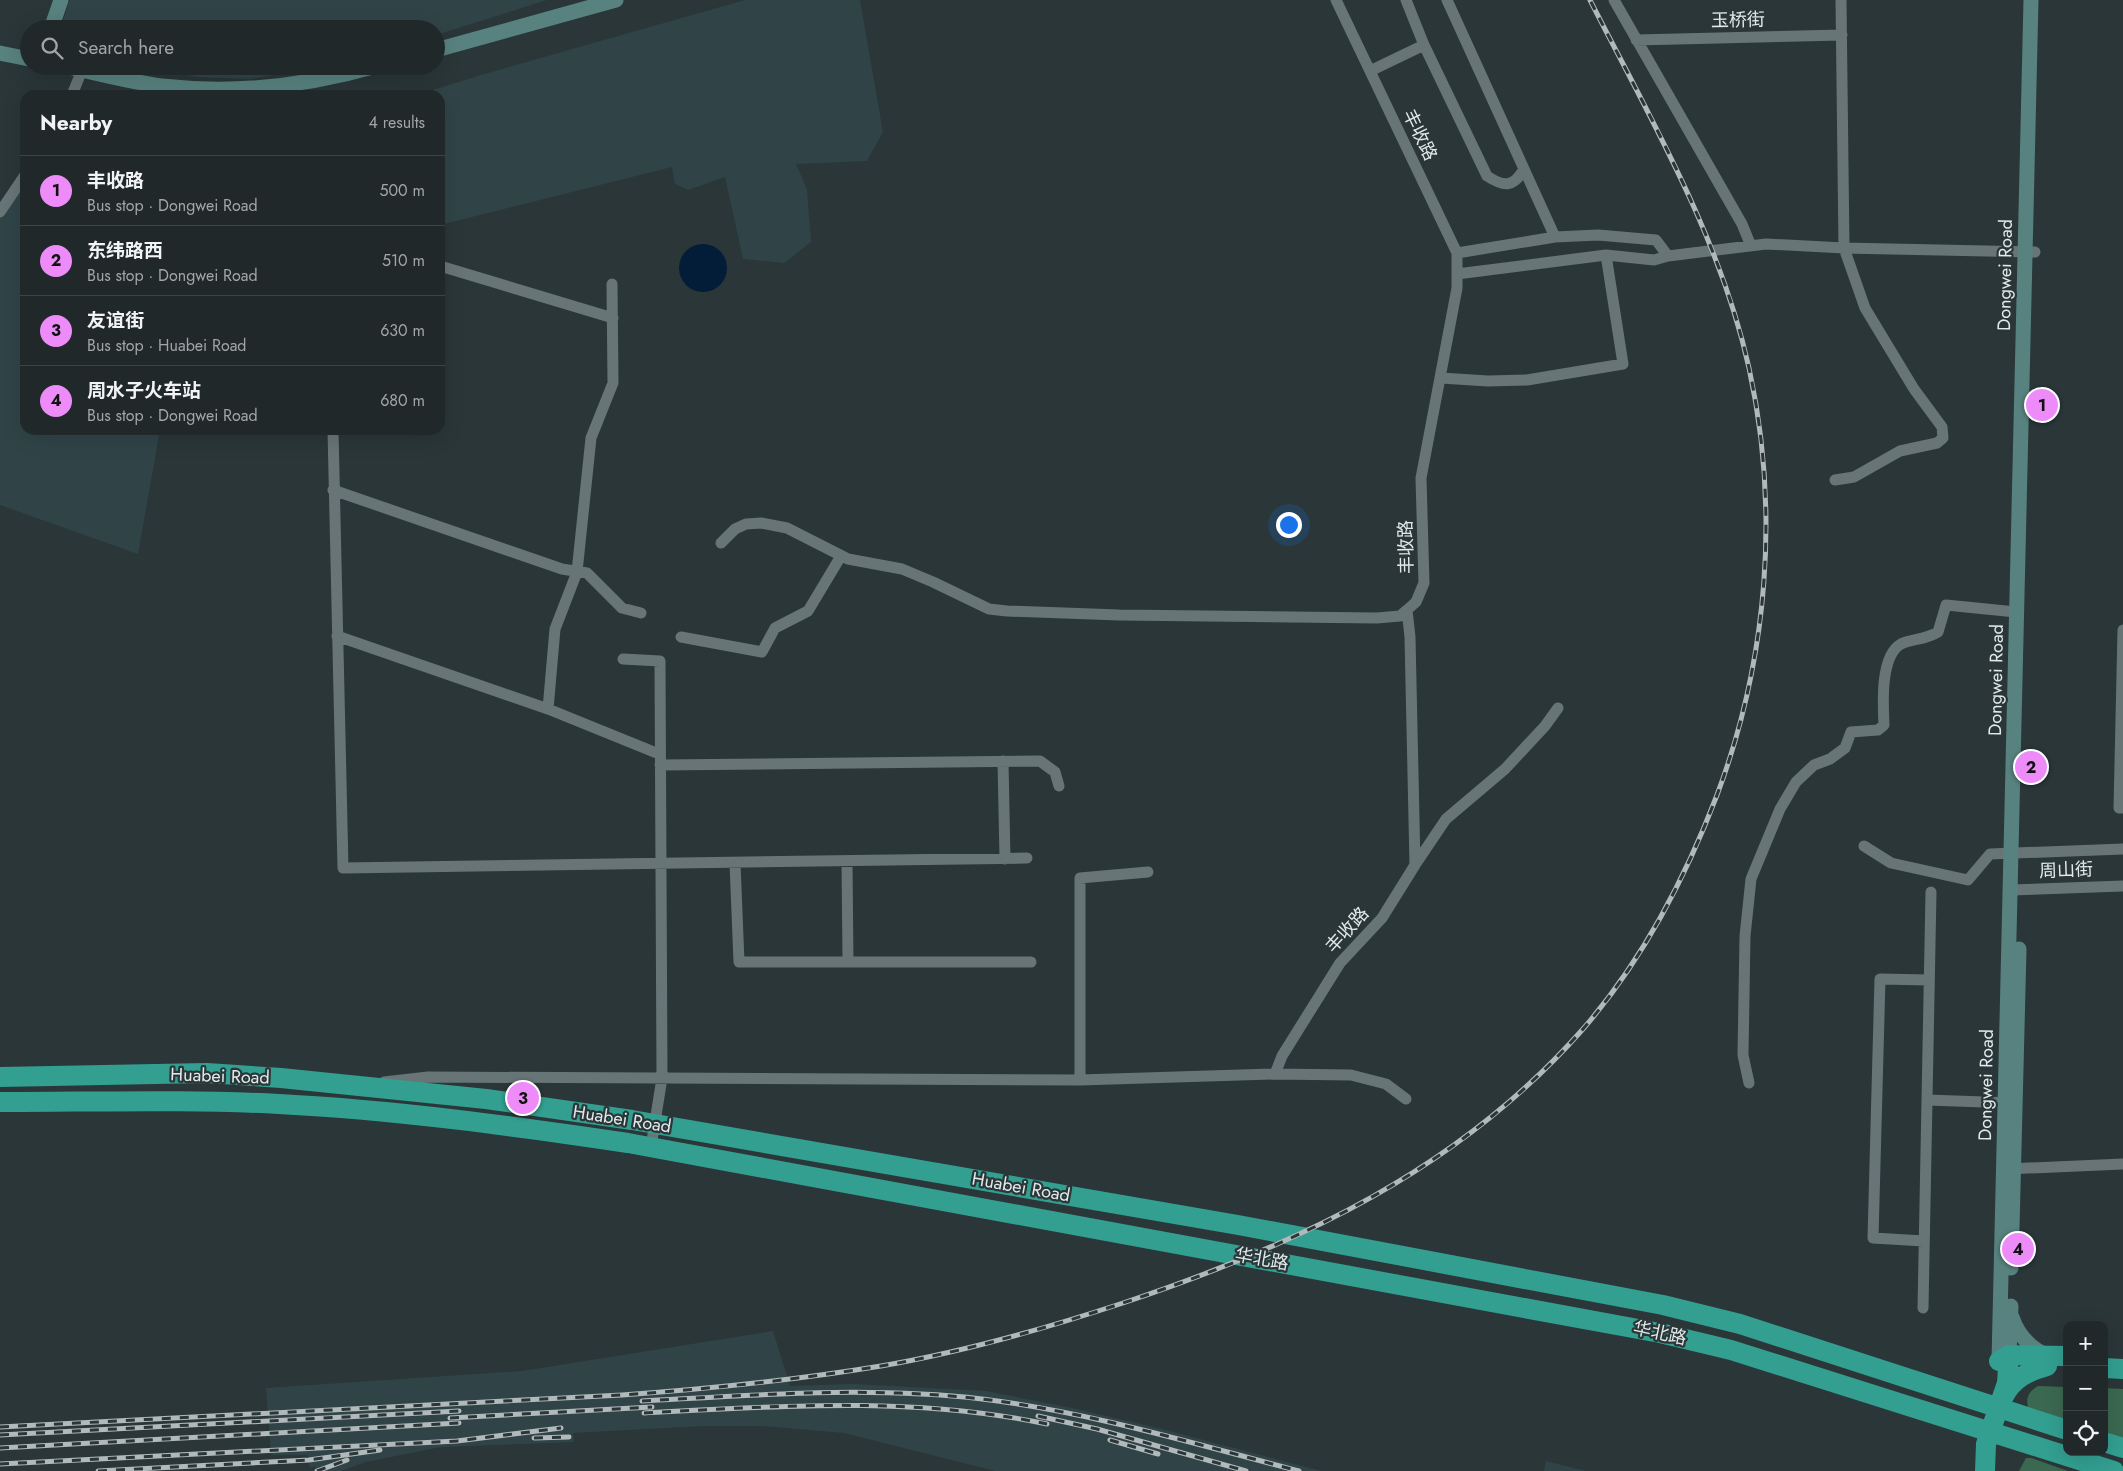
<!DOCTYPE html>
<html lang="en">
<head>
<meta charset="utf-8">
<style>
	:root { --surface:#20282a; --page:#2d3436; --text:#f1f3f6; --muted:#a2a6a8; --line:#3d4447; --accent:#ed8cf9 }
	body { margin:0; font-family:Jost,"Noto Sans SC",sans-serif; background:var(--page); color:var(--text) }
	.controls { position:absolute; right:15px; bottom:15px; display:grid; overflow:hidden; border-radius:10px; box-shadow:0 5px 20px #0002 }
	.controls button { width:45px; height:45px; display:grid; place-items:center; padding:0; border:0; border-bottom:1px solid var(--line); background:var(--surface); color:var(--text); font:25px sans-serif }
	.you { position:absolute; left:1288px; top:524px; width:18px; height:18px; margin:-12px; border:4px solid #fff; border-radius:50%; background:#1a73e8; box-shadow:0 0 0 8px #1a73e833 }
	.badge { display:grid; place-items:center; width:32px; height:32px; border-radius:50%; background:var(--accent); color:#111; font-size:16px; font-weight:700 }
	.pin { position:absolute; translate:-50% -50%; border:2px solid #fff; box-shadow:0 1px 5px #0006 }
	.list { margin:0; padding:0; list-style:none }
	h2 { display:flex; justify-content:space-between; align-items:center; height:65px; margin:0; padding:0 20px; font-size:21px }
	h2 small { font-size:16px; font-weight:400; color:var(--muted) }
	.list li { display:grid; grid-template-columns:32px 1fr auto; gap:15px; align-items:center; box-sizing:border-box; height:70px; padding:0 20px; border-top:1px solid var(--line) }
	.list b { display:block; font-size:19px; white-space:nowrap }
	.list p { margin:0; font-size:16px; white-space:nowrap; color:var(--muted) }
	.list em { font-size:16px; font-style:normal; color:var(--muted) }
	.icon { flex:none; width:28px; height:28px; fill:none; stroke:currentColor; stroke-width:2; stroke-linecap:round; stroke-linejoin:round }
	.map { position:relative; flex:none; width:2123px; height:1471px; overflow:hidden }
	.search { position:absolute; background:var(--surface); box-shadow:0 5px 20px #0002; left:20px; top:20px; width:425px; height:55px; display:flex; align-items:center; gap:12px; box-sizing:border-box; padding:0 18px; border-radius:28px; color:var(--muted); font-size:19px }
	.panel { position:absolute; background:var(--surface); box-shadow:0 5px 20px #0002; left:20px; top:90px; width:425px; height:345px; border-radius:15px }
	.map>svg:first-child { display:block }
	.built { fill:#304447 }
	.green { fill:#3b6850 }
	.water { fill:#031c38 }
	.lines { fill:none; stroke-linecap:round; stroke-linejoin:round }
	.street { stroke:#687577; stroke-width:11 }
	.secondary { stroke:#58827f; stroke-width:15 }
	.highway { stroke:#329f91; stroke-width:20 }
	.rail-casing { stroke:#b1b9bb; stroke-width:5 }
	.rail { stroke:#2a3638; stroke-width:3; stroke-dasharray:9; stroke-linecap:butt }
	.labels { text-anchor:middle; stroke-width:4.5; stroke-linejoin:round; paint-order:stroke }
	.street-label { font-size:18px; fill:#e2e9ea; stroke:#2a3638 }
</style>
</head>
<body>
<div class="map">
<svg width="2123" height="1471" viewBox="0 0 2123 1471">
	<rect width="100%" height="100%" fill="#2a3638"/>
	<path class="built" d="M70,0H547L436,35V29H60Z
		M745,0H860L883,132L867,161L796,164L807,189L811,242L784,263L743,259L725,177L688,190L675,184L672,167L440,225V95H417L481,75Z
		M147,66H324L251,79L197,77Z
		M25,180V430H160L138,554L0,505V218Z
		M773,1331L790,1386L853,1384L986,1391L1072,1408L1158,1428L1321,1471H995L844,1433L763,1426H703L573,1433L574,1442L441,1447L366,1462L341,1471H317L314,1466L310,1468L308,1455H271L266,1388L522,1371Z
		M1546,1461L1586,1471H1544Z"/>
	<path class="green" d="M2038,1386L2067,1387V1422L2028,1408C2026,1397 2028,1392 2038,1386Z
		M2104,1388L2123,1389V1440L2104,1434Z
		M2026,1458H2031L2068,1471H2019Z"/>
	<path class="water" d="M679 268a24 24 0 1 1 48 0a24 24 0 1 1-48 0Z"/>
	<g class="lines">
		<path class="street" d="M1406,0L1424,45L1487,176C1504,187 1513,188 1524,169
			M1447,0L1555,237
			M1614,0L1742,224L1751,246
			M1636,40L1842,35
			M1370,71L1424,45
			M72,95L82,70
			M0,212L25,175
			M1457,253L1555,237L1598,235L1656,240L1668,256L1654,260L1606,255L1457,274
			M1668,256L1766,244L1844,248L2035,252
			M440,266L613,318
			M1441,378L1488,381L1527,380L1623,364L1606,255
			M333,430L343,868L1027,858
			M1835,480L1854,477L1900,451L1937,443L1943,438L1942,427L1914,389L1865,308L1844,248L1841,0
			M333,490L562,569L587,573L622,608L641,613
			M721,543L735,529L746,524L761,523L787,528L848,559L902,569L933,582L989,609L1007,611L1119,615L1377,618L1400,616L1407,610
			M2123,630L2119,808H2123
			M337,636L548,709L659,754
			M681,637L762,652L775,628L808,611L841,556
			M623,659L660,661L662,1078L651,1147
			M548,709L555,629L577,572L591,438L613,383L612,284
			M1003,761L1005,859
			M660,765L1040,761L1055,772L1059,786
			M1864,846L1891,863L1968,880L1990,854L2123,849
			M847,862L848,962
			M735,863L739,962H1031
			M1415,865L1446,819L1505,769L1545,726L1558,708
			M2010,890L2123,886
			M1275,1074L1282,1056L1340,963L1382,918L1415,865L1410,637L1407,610L1416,602L1424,583L1421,478L1457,288V253L1336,0
			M1080,1080V878L1148,872
			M384,1082L428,1077L1080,1080L1275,1074L1351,1075L1386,1084L1406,1099
			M1749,1083L1743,1055L1745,936L1751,879L1780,809L1796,782L1814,765L1830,759L1845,748L1851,732L1878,730L1884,725C1883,704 1880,656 1901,644C1911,639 1925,640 1938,632L1946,605L2016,612
			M1927,1100L2013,1103
			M2007,1169L2123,1164
			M1924,1241L1873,1238L1880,979L1929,980
			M1923,1308L1931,892"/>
		<path class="secondary" d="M51,29L61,0
			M436,50L616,0
			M0,53L29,59
			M64,66C97,73 129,82 162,86C234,94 307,86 376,66
			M2011,1268L2019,949
			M2012,1317C2018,1335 2029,1347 2046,1355
			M2009,1355L2011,1306
			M1999,1361L2031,0"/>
		<path class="highway" d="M0,1077L207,1073L281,1078L486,1099L632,1120L1238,1225L1663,1305L1740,1324L2067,1430
			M0,1102C93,1102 187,1099 279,1104C396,1110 513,1126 628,1143L1660,1333L1731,1350L2114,1471
			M1999,1361L2009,1355L2067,1356
			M2104,1368L2123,1369
			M2004,1396C2013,1379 2028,1371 2047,1366
			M2104,1442L2123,1448
			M1985,1471L1986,1444L2007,1383L2009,1355"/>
		<g class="rail-casing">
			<path id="rail" d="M642,1401C755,1395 869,1386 982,1399C1090,1412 1195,1444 1299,1471
				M644,1413C780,1406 912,1396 1047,1424
				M1038,1416L1097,1429L1246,1471
				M450,1418L652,1407
				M0,1427L622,1395C709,1389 795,1380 881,1366C963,1352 1044,1329 1123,1303C1297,1245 1459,1170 1583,1029C1642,961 1685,879 1717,795C1768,659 1780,509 1749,368C1720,237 1650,118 1590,0
				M0,1435L459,1411
				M534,1438L569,1437
				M1110,1440L1158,1454
				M0,1448L459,1423
				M0,1464L457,1441L561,1428
				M98,1471L309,1460L380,1450
				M317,1471L347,1460"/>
		</g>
		<use href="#rail" class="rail"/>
	</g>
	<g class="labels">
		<g class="street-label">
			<text transform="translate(1738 20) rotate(-1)" y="6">玉桥街</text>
			<text transform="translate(1420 135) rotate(64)" y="6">丰收路</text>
			<text transform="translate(2005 275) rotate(-89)" y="6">Dongwei Road</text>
			<text transform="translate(1406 547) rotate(-91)" y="6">丰收路</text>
			<text transform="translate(1996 680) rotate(-89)" y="6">Dongwei Road</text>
			<text transform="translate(2066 870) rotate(-2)" y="6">周山街</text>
			<text transform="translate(1347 930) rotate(-48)" y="6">丰收路</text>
			<text transform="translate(220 1076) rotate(2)" y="6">Huabei Road</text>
			<text transform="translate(1986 1085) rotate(-89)" y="6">Dongwei Road</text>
			<text transform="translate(622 1119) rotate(9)" y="6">Huabei Road</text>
			<text transform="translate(1021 1187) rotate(10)" y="6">Huabei Road</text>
			<text transform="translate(1262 1259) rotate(10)" y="6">华北路</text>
			<text transform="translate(1660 1333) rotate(12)" y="6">华北路</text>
		</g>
	</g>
</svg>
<div class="controls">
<button>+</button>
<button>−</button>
<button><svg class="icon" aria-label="locate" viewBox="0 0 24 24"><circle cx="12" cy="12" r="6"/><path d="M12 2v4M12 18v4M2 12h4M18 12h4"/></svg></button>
</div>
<div class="you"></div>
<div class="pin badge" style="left:2042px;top:405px">1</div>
<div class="pin badge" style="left:2031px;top:767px">2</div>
<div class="pin badge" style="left:523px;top:1098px">3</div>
<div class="pin badge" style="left:2018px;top:1249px">4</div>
<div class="search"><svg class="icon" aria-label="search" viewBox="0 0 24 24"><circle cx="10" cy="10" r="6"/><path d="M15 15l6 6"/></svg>Search here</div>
<section class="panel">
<h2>Nearby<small>4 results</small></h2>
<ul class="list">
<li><span class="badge">1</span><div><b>丰收路</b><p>Bus stop · Dongwei Road</p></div><em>500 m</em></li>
<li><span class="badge">2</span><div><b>东纬路西</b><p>Bus stop · Dongwei Road</p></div><em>510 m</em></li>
<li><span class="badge">3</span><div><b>友谊街</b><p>Bus stop · Huabei Road</p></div><em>630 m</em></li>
<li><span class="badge">4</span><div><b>周水子火车站</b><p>Bus stop · Dongwei Road</p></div><em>680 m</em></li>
</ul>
</section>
</div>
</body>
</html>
